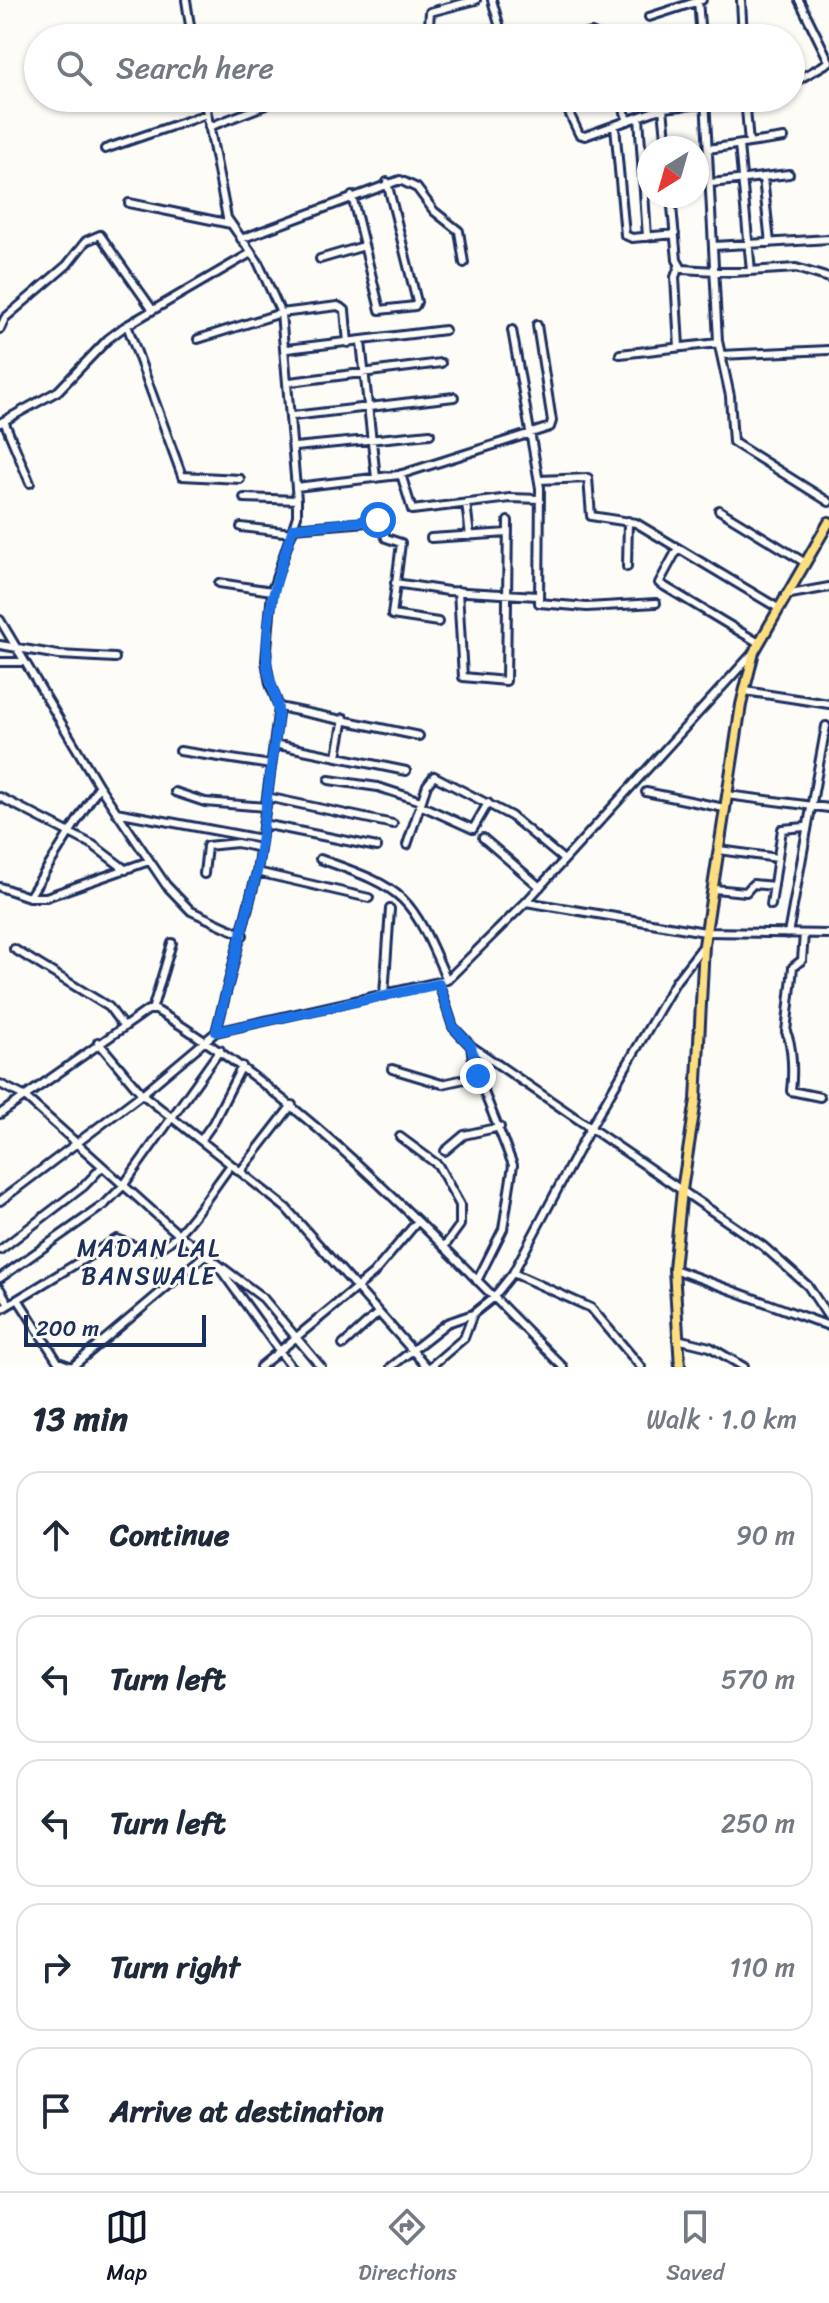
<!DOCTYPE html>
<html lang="en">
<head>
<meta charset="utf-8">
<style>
	:root { --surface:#fff; --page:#f2f2f3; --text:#1f2937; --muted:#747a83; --line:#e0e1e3; --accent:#111827 }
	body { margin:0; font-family:Sriracha,sans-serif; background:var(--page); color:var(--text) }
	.compass { position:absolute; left:637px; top:136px; width:72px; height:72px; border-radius:50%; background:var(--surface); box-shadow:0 2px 6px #0004; rotate:217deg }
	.scale { position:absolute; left:24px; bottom:20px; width:182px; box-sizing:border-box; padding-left:8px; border:4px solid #1b2f5e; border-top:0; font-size:22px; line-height:28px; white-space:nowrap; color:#1b2f5e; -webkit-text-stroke:6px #fdfcf7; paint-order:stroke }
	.stop { position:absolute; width:24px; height:24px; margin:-18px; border:6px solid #1a73e8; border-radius:50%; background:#fff }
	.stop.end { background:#1a73e8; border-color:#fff; box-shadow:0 2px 8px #0008 }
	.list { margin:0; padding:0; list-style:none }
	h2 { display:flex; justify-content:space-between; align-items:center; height:104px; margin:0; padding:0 32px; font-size:34px }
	h2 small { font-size:26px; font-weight:400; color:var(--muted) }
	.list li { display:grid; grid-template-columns:52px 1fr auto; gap:24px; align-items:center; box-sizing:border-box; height:128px; margin:0 16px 16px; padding:0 16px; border:2px solid var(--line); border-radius:24px }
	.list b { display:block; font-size:30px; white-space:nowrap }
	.list em { font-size:26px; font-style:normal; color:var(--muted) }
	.icon { flex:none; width:44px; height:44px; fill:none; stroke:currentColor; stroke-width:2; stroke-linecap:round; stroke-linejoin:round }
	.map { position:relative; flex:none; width:829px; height:1367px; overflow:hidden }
	.search { position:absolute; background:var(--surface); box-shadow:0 2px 6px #0004; left:24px; right:24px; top:24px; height:88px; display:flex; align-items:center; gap:20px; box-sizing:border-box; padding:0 28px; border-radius:44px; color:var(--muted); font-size:30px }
	.sheet { height:824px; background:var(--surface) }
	nav { display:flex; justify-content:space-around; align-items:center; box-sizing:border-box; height:112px; border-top:2px solid var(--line); background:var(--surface); font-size:22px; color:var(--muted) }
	nav a { display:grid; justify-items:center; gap:4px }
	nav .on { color:var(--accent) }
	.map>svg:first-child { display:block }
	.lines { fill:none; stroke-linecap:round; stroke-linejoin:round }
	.minor-casing { stroke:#1b2f5e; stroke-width:12 }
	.major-casing { stroke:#1b2f5e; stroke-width:14 }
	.minor { stroke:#fdfcf7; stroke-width:6 }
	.major { stroke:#fedf80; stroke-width:8 }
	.route { stroke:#1a73e8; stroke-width:10 }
	.labels { text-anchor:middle; stroke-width:6; stroke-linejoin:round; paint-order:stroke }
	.neighbourhood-label { font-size:24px; letter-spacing:2px; fill:#1b2f5e; stroke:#fdfcf7 }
</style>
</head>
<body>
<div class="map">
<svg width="829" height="1367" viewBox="0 0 829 1367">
	<rect width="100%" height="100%" fill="#fdfcf7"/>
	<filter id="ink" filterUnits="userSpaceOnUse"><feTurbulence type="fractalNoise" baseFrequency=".0125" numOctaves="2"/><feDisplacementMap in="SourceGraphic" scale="16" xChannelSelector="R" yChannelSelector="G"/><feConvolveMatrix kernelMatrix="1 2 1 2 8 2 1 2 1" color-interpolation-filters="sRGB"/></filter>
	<g filter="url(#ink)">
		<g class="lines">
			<g class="minor-casing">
				<path id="minor" d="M186,0L192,38
					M492,0L503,38
					M698,0L701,38
					M741,0L743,38
					M799,0L829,61
					M649,17L702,0
					M428,38L430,12L476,0
					M566,38L592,33L602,38
					M656,38H662
					M791,84L829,62
					M204,98L227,218L258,262L281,313L297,500V516L272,591L266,661L270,684L279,707L257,872L216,1032
					M562,98L579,134L585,136L663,108L764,98
					M620,98L628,121
					M705,98L718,341L730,396L733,442L829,502
					M745,98L749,143
					M663,108L667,148
					M639,117L647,237
					M615,126L625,235L632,238L675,234
					M209,127L284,98
					M739,145L751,271
					M105,149L207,114
					M708,149L784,138
					M763,178L770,243
					M711,183L789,174
					M352,196L380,310L415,306L417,302L387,182
					M671,196L677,260L682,269L733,272L796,268L829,278
					M129,203L231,224
					M241,239L400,180L417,188L434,211L459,231L464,263
					M714,246L829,239
					M320,259L364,246
					M127,325L182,476L240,479
					M0,329L5,318L67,265L86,241L100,235L152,309
					M512,330L540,488L539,603L587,607L656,603
					M198,339L281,313L338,306L345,310L348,343
					M361,342L376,478
					M679,347L675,277L679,266
					M287,349L445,330
					M620,354L718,343
					M721,355L829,350
					M290,382L441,363
					M293,416L454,397
					M4,421L30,483
					M0,423L58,391L108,339L124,327L251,253
					M295,447L430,434
					M401,474L412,510L510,498L540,499
					M539,480L588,478L591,516L636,523L778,608
					M296,487L399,475L550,427L552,421L537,325
					M244,498L297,500
					M466,503L470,536
					M719,510L804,562
					M241,527L292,533
					M293,528L380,521L386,538L401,543L392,615L438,622
					M431,538L508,533
					M678,548L659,583L759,643
					M627,567L628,521
					M219,583L272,591
					M395,583L448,591L538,596
					M458,591L463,677L506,681L508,521
					M785,595L829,587
					M0,620L99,786L166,885L191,911L243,935
					M0,645L59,655L115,658
					M0,662H24
					M745,691L829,704
					M279,707L419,736
					M274,744L406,771
					M180,751L271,765
					M337,756L344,718
					M329,780L378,787L421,801
					M175,792L205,802L266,807
					M646,792L724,808
					M727,795L829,808
					M0,797L93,845L126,870
					M267,797L393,824
					M420,805L473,829L488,803
					M116,812L261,839
					M263,824L377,847
					M483,838L540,887
					M407,845L427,785L434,776L511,816L564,860
					M719,850L778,858
					M320,859C408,890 410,895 447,980
					M257,872L369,898
					M204,874L207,846L237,843L260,848
					M0,887L29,897H46L149,861
					M714,889L746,892L753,884L774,886
					M29,897L99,786
					M526,902L705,932L829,934
					M771,905L782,829L805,827
					M788,934L826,726
					M804,934L802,960L793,967L786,1032C793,1044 793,1076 791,1091L820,1097
					M14,949L109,1007L123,1026
					M439,984L453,1027L471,1046L763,1246L808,1286L829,1318
					M384,995L390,909
					M152,1010L172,943
					M98,1042L142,1094L286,1208L427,1367
					M471,1046L474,1067L513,1165L503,1229L477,1281
					M392,1069L442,1084L478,1076
					M0,1084L24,1096L178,1234L263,1298L321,1367
					M0,1114L148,1010H156C312,1103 435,1239 563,1367
					M400,1137L438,1165L460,1205V1225L444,1247
					M201,1140L213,1123L242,1066
					M445,1151L464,1135L500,1127
					M240,1172L292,1105
					M0,1201L142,1094L216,1032L447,980L526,902L752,654
					M0,1250L84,1186L101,1168
					M218,1266L291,1367
					M674,1269L829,1326
					M513,1273L591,1308L641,1367
					M0,1278L105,1204L123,1186L220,1050
					M0,1289L9,1304
					M18,1299L58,1362L72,1367L206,1254
					M0,1310L117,1239C127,1242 143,1252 154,1250C179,1245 215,1185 231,1165
					M677,1339L710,1347L744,1367
					M343,1345L378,1313
					M260,1367L373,1274L417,1222
					M391,1367L447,1323L473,1314
					M430,1367L464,1338L473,1314L493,1298L513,1273L589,1130L676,981L704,945"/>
			</g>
			<g class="major-casing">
				<path id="major" d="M680,1367L674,1269L682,1190L696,1100L704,945L741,705L754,652L829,522"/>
			</g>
			<use href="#minor" class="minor"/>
			<use href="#major" class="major"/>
		</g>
	</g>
	<g class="lines" filter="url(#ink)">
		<path class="route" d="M378,520L293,528C278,573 265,614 267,662C267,682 280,698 278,717L257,872L216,1032L439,984L453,1027L471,1046L478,1076"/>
	</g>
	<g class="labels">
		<g class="neighbourhood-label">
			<text x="149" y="1256">MADAN LAL<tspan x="149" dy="28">BANSWALE</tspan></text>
		</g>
	</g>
</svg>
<svg class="compass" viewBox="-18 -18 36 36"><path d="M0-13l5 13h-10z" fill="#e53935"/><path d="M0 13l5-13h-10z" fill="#747a83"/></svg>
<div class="scale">200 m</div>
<div class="stop" style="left:378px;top:520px"></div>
<div class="stop end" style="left:478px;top:1076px"></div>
<div class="search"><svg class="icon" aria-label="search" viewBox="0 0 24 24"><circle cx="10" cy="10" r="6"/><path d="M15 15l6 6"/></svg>Search here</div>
</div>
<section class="sheet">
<h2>13 min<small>Walk · 1.0 km</small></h2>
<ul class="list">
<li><svg class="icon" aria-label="ahead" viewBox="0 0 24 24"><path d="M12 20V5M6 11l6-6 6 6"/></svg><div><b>Continue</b></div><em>90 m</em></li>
<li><svg class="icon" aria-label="left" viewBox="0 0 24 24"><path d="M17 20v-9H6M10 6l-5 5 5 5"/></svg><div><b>Turn left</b></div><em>570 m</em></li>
<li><svg class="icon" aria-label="left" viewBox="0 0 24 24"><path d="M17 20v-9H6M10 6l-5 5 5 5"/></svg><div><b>Turn left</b></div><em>250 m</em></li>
<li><svg class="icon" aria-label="right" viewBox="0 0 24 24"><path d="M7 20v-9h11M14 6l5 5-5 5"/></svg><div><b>Turn right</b></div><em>110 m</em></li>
<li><svg class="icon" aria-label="arrive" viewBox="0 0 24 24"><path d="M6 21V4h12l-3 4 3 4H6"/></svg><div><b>Arrive at destination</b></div></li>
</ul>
</section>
<nav>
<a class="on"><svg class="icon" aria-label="map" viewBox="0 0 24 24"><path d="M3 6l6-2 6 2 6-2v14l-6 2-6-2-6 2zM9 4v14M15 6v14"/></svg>Map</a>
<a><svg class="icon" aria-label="directions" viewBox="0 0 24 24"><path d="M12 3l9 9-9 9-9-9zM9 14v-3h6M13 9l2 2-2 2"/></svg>Directions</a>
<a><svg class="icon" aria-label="saved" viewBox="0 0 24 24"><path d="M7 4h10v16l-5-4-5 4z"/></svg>Saved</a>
</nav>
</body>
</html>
